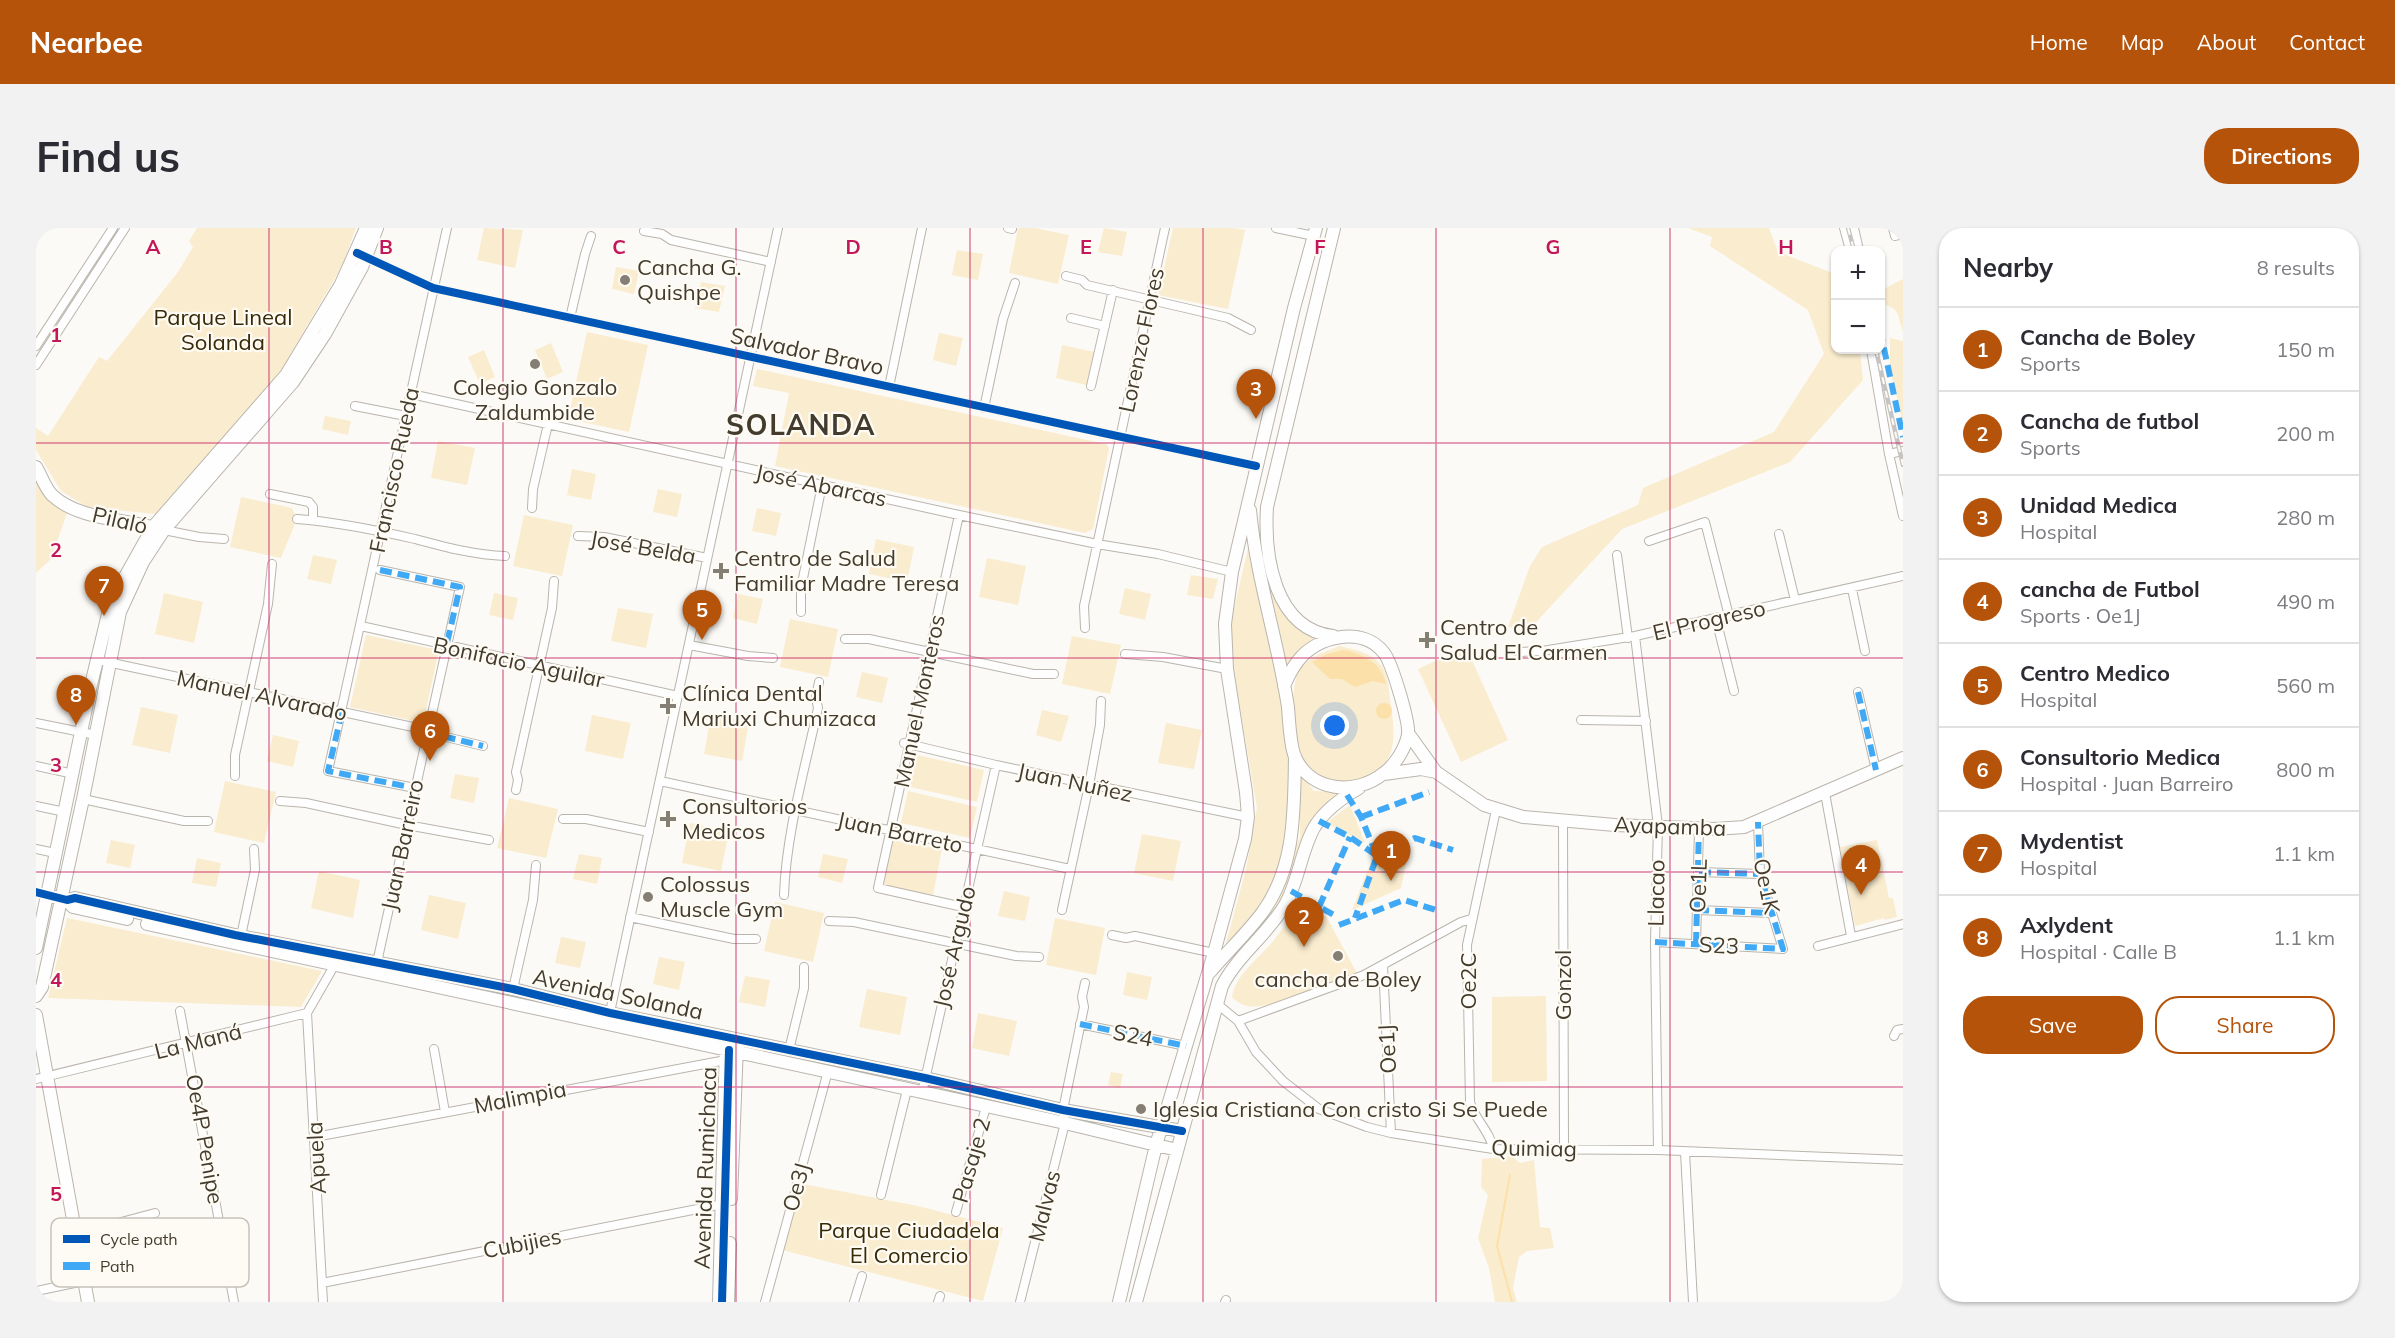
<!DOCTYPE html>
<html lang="en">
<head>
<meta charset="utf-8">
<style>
	:root { --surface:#fff; --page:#f2f2f3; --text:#2b2b33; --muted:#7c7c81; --line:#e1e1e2; --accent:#b45309 }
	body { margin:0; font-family:Mulish,sans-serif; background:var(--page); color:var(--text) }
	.controls { position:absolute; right:18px; top:18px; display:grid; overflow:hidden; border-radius:12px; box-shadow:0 2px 4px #0004 }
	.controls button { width:54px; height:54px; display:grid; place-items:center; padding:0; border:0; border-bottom:2px solid var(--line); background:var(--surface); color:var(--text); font:30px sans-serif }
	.you { position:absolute; left:1299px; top:498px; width:21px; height:21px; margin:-15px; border:4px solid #fff; border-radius:50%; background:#1a73e8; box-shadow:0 0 0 9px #1a73e833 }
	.badge { display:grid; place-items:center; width:39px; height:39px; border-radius:50%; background:var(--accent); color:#fff; font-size:20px; font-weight:700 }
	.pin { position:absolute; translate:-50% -50px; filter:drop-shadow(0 2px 3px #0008) }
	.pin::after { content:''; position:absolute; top:32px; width:21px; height:18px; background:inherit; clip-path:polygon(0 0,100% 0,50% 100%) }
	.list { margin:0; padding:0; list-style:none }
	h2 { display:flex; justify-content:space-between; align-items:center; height:78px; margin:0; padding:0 24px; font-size:26px }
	h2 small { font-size:20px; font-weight:400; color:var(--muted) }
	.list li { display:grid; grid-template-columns:39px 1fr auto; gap:18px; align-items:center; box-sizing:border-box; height:84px; padding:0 24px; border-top:2px solid var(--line) }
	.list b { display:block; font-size:22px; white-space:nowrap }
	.list p { margin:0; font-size:20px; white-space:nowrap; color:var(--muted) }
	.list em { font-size:20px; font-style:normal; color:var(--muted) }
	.actions { display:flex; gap:12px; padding:18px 24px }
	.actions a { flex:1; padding:14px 0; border:2px solid var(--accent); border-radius:24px; text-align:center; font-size:21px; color:var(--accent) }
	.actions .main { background:var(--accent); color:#fff }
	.map { position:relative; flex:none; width:1867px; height:1074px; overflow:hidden; border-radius:24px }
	header { display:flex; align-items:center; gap:36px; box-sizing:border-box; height:84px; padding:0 30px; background:var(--accent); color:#fff }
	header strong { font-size:28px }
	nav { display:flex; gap:33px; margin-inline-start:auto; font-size:21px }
	.intro { display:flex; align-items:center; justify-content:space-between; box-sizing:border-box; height:144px; padding:0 36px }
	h1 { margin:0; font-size:42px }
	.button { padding:15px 27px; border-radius:24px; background:var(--accent); color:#fff; font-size:21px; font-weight:700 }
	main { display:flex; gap:36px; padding:0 36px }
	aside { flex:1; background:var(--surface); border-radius:24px; box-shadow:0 2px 4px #0004 }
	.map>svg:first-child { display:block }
	.green { fill:#faecce }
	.water { fill:#fbe0aa }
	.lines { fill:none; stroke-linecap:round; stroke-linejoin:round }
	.stream { stroke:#fbe0aa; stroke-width:2 }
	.street-casing { stroke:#b9b5ad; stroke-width:10 }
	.secondary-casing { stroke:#b9b5ad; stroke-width:14 }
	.street { stroke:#fffefe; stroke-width:8 }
	.secondary { stroke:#fffefe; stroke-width:12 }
	.rail-casing { stroke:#c5c4c2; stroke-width:4.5 }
	.rail { stroke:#fefbf4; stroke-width:2; stroke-dasharray:7; stroke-linecap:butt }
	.quiet { stroke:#3fa9f5; stroke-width:6; stroke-dasharray:12 6; stroke-linecap:butt }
	.cycleway-casing { stroke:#fefbf4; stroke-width:11 }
	.cycleway { stroke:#0057b8; stroke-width:8 }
	.grid { fill:none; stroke:#c2185b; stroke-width:1.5; stroke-opacity:0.55 }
	.poi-dot { fill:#847e74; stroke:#fefbf4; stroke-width:2 }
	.labels { text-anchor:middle; stroke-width:4.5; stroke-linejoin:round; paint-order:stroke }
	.poi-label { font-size:22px; fill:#433c2e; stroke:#fefbf4; text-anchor:start }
	.park-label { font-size:22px; fill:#382907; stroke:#fefbf4 }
	.street-label { font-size:22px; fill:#433c2e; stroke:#fefbf4 }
	.district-label { font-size:28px; font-weight:bold; letter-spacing:1.5px; fill:#433c2e; stroke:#fefbf4 }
	.key { fill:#fefbf4; stroke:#c6c2b9; stroke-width:1.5 }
	.key-label { font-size:16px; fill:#433c2e }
	.grid-label { font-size:20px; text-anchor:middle; font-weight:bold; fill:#c2185b; stroke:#fefbf4; stroke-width:4.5; stroke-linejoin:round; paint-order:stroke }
</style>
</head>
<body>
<header>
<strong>Nearbee</strong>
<nav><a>Home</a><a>Map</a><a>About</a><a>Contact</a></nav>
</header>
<div class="intro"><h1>Find us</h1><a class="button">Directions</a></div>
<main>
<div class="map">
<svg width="1867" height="1074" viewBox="0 0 1867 1074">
	<rect width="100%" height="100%" fill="#fcfaf6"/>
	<path class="green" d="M161,0H320L305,40L244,144L119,286L51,279L25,263L0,222V200L12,208L63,129L71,133L142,44L157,19L153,13Z
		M448,0L487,2L479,40L441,32Z
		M982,0H999L1033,7L1022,56L973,45Z
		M1068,0L1091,4L1086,28L1062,24Z
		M1137,0H1197L1209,2L1192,81L1122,67Z
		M1652,0H1733L1742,24L1799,46L1800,122H1824L1827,152L1754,234L1586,301L1492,403L1472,399L1494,338L1506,319L1602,277L1607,260L1738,204L1788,126L1772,82L1674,18L1676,9Z
		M921,22L947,26L942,52L916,47Z
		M580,39L603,43L598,66L576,61Z
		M1867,51V103C1860,86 1867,83 1845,75L1844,63Z
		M665,54L689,58L683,84L659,80Z
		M551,104L612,117L593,204L532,191Z
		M903,105L927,110L920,138L897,132Z
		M1854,110L1867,113V195L1854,141Z
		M515,115L527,144L511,151L499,122Z
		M1026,117L1063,125L1055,158L1020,150Z
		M448,122L459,149L444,156L432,129Z
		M721,141L1070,216L1073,220L1057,301L1049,305L739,238L753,165L717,158Z
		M289,188L315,193L312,207L286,201Z
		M402,213L439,220L431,257L395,250Z
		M536,241L560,246L555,272L531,267Z
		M0,254L7,265L31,285L15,331L0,345Z
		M622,261L646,266L641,289L617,284Z
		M205,269L256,280L261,291L245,330L194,319Z
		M721,280L745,285L740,308L716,303Z
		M488,287L537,297L526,348L477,338Z
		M1216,303L1242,444L1258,562L1249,628L1226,675L1187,726L1210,641L1221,580L1199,450L1194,398Z
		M840,311L878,319L871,354L833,346Z
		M1223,318L1249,387L1279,409L1262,422L1250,441L1246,412Z
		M277,327L301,332L295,356L271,351Z
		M951,330L990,338L982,377L943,369Z
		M1155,347L1182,351L1177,371L1151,367Z
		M1089,360L1115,366L1109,392L1083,386Z
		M128,365L167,374L158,415L119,406Z
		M458,365L482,370L477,392L453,387Z
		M702,366L727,371L721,396L697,390Z
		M582,380L617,386L610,420L575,413Z
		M754,391L802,401L792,449L744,439Z
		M330,407L403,422L387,495L314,479Z
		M1036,408L1085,417L1074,466L1026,456Z
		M1304,418C1320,422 1338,425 1347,440C1352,448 1353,462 1354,471C1358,498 1364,530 1337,546C1328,551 1318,556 1307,555C1293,554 1268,539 1262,526C1256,513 1255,456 1262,444C1271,429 1288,424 1304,418Z
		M1430,419L1472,512L1425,534L1382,441Z
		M826,444L852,450L846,475L820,469Z
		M105,479L142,487L134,525L96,517Z
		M1006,482L1033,488L1025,514L1000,507Z
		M556,487L595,495L587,531L549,523Z
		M675,487L713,494L706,533L668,526Z
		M1130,495L1166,502L1158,541L1122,535Z
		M237,507L263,513L257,539L231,533Z
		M881,527L948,542L941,574L874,559Z
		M419,546L443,550L438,575L414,570Z
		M1264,546L1278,563L1309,564L1293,579L1235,689L1214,713L1199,725L1249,644L1264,609Z
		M189,553L240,564L228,615L178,604Z
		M872,563L941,579L934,610L865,595Z
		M473,570L522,581L510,630L461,620Z
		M1314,577L1329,615L1290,595Z
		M654,595L693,603L685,643L646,635Z
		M1106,606L1145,613L1137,653L1098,645Z
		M75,612L99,617L94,640L70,635Z
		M856,612L906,621L897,667L847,658Z
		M1841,612L1853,670H1857L1861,689L1849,692L1848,690L1819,698L1804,619Z
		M1374,617L1365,660L1316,682L1337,628Z
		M543,626L566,630L561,656L537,651Z
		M787,626L812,631L806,655L782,649Z
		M161,630L185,635L180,659L156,655Z
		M283,643L324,652L317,690L275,680Z
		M968,663L994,669L989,693L962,688Z
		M393,667L430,675L422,711L385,702Z
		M1266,672L1281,685L1290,688L1322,747L1232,777C1217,779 1208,781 1196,769C1200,744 1227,728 1241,708C1250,697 1258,684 1266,672Z
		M739,674L788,685L777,734L728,723Z
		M31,690L286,743L265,779L12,770Z
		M1019,690L1069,700L1060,747L1010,737Z
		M525,709L550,714L544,740L519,735Z
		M623,729L649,734L643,762L617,756Z
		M1091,744L1116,749L1111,772L1087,767Z
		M709,748L734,752L729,779L703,774Z
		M831,761L871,769L864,807L823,799Z
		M1510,768L1511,853L1456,854V769Z
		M942,785L981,793L973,828L936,820Z
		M1075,844L1087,846L1084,860L1072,857Z
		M1475,928L1484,935L1498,932L1504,999L1514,1000L1518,1020L1491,1023L1483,1029L1477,1060L1481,1074H1459L1453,1040L1442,1010L1452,967L1445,959L1446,931Z
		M762,955L882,978L967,1000L947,1073L742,1021Z"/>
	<path class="water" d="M1308,422C1327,426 1346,435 1350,456L1337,453L1319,459L1306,451H1294L1276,434L1291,426Z
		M1340 483a8 8 0 1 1 16 0a8 8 0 1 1-16 0Z"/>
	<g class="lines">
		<path class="stream" d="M1474,947L1461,1018L1476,1074"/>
		<g class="street-casing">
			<path id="street" d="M972,0L976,1
				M1240,0L1278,8
				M1808,0L1814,22
				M1818,0L1823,22
				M1857,0L1859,8L1867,6
				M608,3L626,6L635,12L735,34
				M326,27L397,60L1220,238
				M1030,48L1046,52L1051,57L1192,90L1215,102
				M534,90L549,26L555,8
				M1035,90L1069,98
				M0,118L77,0
				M1835,122L1853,226L1867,288
				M0,137L89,0
				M1055,158L1077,62
				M853,159L886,0
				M375,166L923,287L1061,316L1122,326L1196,344
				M319,178L370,188
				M948,180L967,91L979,55
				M1853,226L1867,223
				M234,266L273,274L277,279V292
				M496,280L497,261L512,196
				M923,287L842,660L927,679
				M261,291C301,294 340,302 379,311C409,319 438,327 469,328
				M128,302L163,309L188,311
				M1743,306L1759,372
				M542,308L568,309L671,330
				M1613,313L1669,294L1693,388
				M1581,327L1592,410
				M1816,361L1829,423
				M765,384V360L786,257
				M1680,391L1698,463
				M325,398L642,468
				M1049,400L1048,378L1129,0
				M1599,408L1622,598L1619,714L1622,922
				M809,411H833L997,446H1018
				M653,417L712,428L737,430
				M1478,422L1484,424L1506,423L1599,408L1867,348
				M1089,426L1127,429L1191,441
				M62,432L391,502L398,506L447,518
				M1822,464L1840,542
				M1545,492L1610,493
				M0,495L60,507
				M868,515L960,537L1212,589
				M0,538L38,546
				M199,548V527L232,376L236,336
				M624,553L1034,641
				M379,560L292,543L411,0
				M480,562L482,552L480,544L516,380L518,353
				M1789,565L1815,708
				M47,571L148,593H172
				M244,573L270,575L371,597L453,612
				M0,578L29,584
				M527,591H550L613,604
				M1527,594L1528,920
				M0,621L19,625
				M1663,644L1724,646
				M748,667C750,606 769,540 782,480L780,470L783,454
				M1026,682L1053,557L1064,497L1065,473
				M1661,682L1735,685
				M594,689L698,711H720
				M793,693L818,694L980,728L1003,729
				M1076,707L1090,710L1099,708L1178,725
				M205,708L219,642L218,621
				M1619,714L1747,721L1724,646L1722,594
				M1660,716L1663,600
				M1782,718L1867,696
				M1347,737L1355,905
				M340,739L424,359L344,342
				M477,761L497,672L500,637
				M1180,775L1202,793L1220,824L1247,853L1283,881L1331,899L1355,905L1457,921L1622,922L1867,932
				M144,783L198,1074
				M271,785L287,1074
				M573,789L742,0
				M1202,793L1328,747L1425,694L1435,691
				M1044,796L1150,818
				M1858,808L1861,802L1867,801
				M398,821L409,884
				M753,822L768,760V739
				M0,851L271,785L298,738
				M886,865L960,537
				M279,909L690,832
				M1457,921C1455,904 1438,891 1434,874L1431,717L1460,582
				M1649,924L1657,1074
				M845,967L871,862
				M920,984L950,879
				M40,1006L119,985
				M46,1043L108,1030
				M286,1055L687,976
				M0,1063L48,1053
				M729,1074L792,843
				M818,1074L826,1048
				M902,1074L904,1068
				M984,1074L1029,895L1027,882L1048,779L1046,769L1049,755
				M1189,1074L1190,1072"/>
		</g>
		<g class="secondary-casing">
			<path id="secondary" d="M0,239C5,247 9,260 16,267C42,292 90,291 123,301
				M1214,282C1220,349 1242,413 1252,479C1253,492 1254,517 1259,529C1275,564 1320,568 1348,545C1359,537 1369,521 1372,507C1374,495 1356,435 1348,425C1328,399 1288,407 1267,427C1258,436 1253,446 1248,458
				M1297,408C1238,401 1228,328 1231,279L1298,0
				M1372,505L1400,544L1448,577L1487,589L1579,597L1679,601L1708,599L1867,530
				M1348,546L1385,541L1400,544
				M10,667L31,672L39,670L199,707L477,761L574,785L889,850L1027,882L1146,903
				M31,672L37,679L91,691
				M111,696L1029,895L1141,922
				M0,720L54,461L73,382L80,365L117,299L250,147L305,56L330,0
				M1174,744C1191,724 1211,705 1226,685C1260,639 1258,581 1259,528
				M0,768L6,759L47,571L84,384L107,334L128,302L257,154L289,106L326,39L341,0
				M0,787L52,1074
				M695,971L701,817
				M683,1074L690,815
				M692,1074L694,1015
				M1083,1074L1120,917L1178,725L1209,611L1212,589L1210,564L1191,441L1189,396L1196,344L1258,80L1280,0
				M1100,1074L1186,758C1202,727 1231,707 1249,677C1261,656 1264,631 1274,608C1282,587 1304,571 1323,560"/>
		</g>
		<use href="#street" class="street"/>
		<use href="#secondary" class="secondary"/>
		<g class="rail-casing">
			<path id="rail" d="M1812,0L1818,22
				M1840,122L1867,237"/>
		</g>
		<use href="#rail" class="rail"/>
		<path class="quiet" d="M1844,102L1867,209
			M344,342L424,359L410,419
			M1822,464L1840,542
			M306,484L292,543L379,560
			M391,502L398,506L447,518
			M1311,567L1325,589L1341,628L1319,690
			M1325,589L1393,564
			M1283,593L1314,609L1341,628L1379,610L1417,622
			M1663,644L1724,646
			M1255,663L1298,687
			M1283,679L1314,609
			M1661,682L1735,685
			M1303,697L1368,672L1403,683
			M1619,714L1747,721L1724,646L1722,594
			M1660,716L1663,600
			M1044,796L1150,818"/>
		<g class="cycleway-casing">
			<path id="cycleway" d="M321,25L397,60L1220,238
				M0,664L31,672L39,670L199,707L477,761L574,785L889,850L1027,882L1146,903
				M686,1074L693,822"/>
		</g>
		<use href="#cycleway" class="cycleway"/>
	</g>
	<path class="grid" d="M233,0V1074M467,0V1074M700,0V1074M934,0V1074M1167,0V1074M1400,0V1074M1634,0V1074M0,215H1867M0,430H1867M0,644H1867M0,859H1867"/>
	<g class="poi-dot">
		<circle cx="589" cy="52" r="6"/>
		<circle cx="499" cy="136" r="6"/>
		<path d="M682 334h6v6h6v6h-6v6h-6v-6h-6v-6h6z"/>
		<path d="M1388 403h6v6h6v6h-6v6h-6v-6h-6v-6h6z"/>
		<path d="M629 469h6v6h6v6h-6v6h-6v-6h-6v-6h6z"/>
		<path d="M629 582h6v6h6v6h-6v6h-6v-6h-6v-6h6z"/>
		<circle cx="612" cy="669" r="6"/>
		<circle cx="1302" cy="728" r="6"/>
		<circle cx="1105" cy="881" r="6"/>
	</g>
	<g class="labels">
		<g class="poi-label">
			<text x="601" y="47">Cancha G.<tspan x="601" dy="25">Quishpe</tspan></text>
			<text x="499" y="167" text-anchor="middle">Colegio Gonzalo<tspan x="499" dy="25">Zaldumbide</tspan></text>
			<text x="698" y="338">Centro de Salud<tspan x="698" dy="25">Familiar Madre Teresa</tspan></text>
			<text x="1404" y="407">Centro de<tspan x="1404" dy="25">Salud El Carmen</tspan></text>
			<text x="646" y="473">Clínica Dental<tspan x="646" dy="25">Mariuxi Chumizaca</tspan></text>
			<text x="646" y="586">Consultorios<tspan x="646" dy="25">Medicos</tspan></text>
			<text x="624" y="664">Colossus<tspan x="624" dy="25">Muscle Gym</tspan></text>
			<text x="1302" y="759" text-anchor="middle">cancha de Boley</text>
			<text x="1117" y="889">Iglesia Cristiana Con cristo Si Se Puede</text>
		</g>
		<g class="park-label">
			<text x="187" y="97">Parque Lineal<tspan x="187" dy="25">Solanda</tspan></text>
			<text x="873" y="1010">Parque Ciudadela<tspan x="873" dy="25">El Comercio</tspan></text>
		</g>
		<g class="street-label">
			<text transform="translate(1105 112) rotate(-78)" y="8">Lorenzo Flores</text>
			<text transform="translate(771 123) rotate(12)" y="8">Salvador Bravo</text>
			<text transform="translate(358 242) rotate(-78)" y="8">Francisco Rueda</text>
			<text transform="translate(785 257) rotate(12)" y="8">José Abarcas</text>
			<text transform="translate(84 292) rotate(13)" y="8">Pilaló</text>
			<text transform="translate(607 319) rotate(10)" y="8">José Belda</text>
			<text transform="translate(1673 392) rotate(-13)" y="8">El Progreso</text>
			<text transform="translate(483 434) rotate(12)" y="8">Bonifacio Aguilar</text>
			<text transform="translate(226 467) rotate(12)" y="8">Manuel Alvarado</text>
			<text transform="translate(883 473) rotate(-78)" y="8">Manuel Monteros</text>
			<text transform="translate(1039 554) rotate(12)" y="8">Juan Nuñez</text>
			<text transform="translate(1634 598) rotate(2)" y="8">Ayapamba</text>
			<text transform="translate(864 604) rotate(12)" y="8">Juan Barreto</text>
			<text transform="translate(366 617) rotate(-78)" y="8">Juan Barreiro</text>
			<text transform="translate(1662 658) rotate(-88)" y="8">Oe1L</text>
			<text transform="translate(1731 658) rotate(78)" y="8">Oe1K</text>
			<text transform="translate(1620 665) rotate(-89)" y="8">Llacao</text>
			<text transform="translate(1683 717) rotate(3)" y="8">S23</text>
			<text transform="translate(918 719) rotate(-77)" y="8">José Argudo</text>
			<text transform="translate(1432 753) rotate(-90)" y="8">Oe2C</text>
			<text transform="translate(1527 757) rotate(-90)" y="8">Gonzol</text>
			<text transform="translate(582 766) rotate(12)" y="8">Avenida Solanda</text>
			<text transform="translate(1097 807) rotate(11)" y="8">S24</text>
			<text transform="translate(162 813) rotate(-14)" y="8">La Maná</text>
			<text transform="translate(1351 821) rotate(-93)" y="8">Oe1J</text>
			<text transform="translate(484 869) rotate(-11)" y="8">Malimpia</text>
			<text transform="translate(169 911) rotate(80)" y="8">Oe4P Penipe</text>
			<text transform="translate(1498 920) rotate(1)" y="8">Quimiag</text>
			<text transform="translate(280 930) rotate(-93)" y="8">Apuela</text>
			<text transform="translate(935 932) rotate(-74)" y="8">Pasaje 2</text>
			<text transform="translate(669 940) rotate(-88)" y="8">Avenida Rumichaca</text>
			<text transform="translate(760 959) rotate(-74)" y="8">Oe3J</text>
			<text transform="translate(1008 978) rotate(-76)" y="8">Malvas</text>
			<text transform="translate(486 1015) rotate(-11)" y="8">Cubijies</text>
		</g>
		<g class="district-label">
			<text x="765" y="207">SOLANDA</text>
		</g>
	</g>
	<rect x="15" y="990" width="198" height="69" rx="9" class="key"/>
	<rect x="27" y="1007" width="27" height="8" fill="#0057b8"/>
	<rect x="27" y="1034" width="27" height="8" fill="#3fa9f5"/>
	<g class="key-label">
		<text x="64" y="1017">Cycle path</text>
		<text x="64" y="1044">Path</text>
	</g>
	<g class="grid-label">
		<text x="117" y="26">A</text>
		<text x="350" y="26">B</text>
		<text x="583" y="26">C</text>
		<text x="817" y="26">D</text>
		<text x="1050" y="26">E</text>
		<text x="1284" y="26">F</text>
		<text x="1517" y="26">G</text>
		<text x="1750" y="26">H</text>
		<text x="20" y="114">1</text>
		<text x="20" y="329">2</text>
		<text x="20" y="544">3</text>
		<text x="20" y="759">4</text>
		<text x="20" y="973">5</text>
	</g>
</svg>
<div class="controls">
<button>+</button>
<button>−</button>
</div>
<div class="you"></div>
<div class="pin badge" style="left:1355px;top:653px">1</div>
<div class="pin badge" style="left:1268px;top:719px">2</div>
<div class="pin badge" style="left:1220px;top:191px">3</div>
<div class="pin badge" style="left:1825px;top:667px">4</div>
<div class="pin badge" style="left:666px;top:412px">5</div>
<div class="pin badge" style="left:394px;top:533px">6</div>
<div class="pin badge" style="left:68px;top:388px">7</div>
<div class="pin badge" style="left:40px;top:497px">8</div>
</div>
<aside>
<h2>Nearby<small>8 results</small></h2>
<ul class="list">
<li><span class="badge">1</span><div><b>Cancha de Boley</b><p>Sports</p></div><em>150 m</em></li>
<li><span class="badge">2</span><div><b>Cancha de futbol</b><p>Sports</p></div><em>200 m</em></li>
<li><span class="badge">3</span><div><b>Unidad Medica</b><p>Hospital</p></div><em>280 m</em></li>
<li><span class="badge">4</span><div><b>cancha de Futbol</b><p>Sports · Oe1J</p></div><em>490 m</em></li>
<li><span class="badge">5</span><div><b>Centro Medico</b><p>Hospital</p></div><em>560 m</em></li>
<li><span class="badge">6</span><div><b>Consultorio Medica</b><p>Hospital · Juan Barreiro</p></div><em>800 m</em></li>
<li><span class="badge">7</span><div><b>Mydentist</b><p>Hospital</p></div><em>1.1 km</em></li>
<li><span class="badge">8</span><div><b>Axlydent</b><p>Hospital · Calle B</p></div><em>1.1 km</em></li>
</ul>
<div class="actions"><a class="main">Save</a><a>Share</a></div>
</aside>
</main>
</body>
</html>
